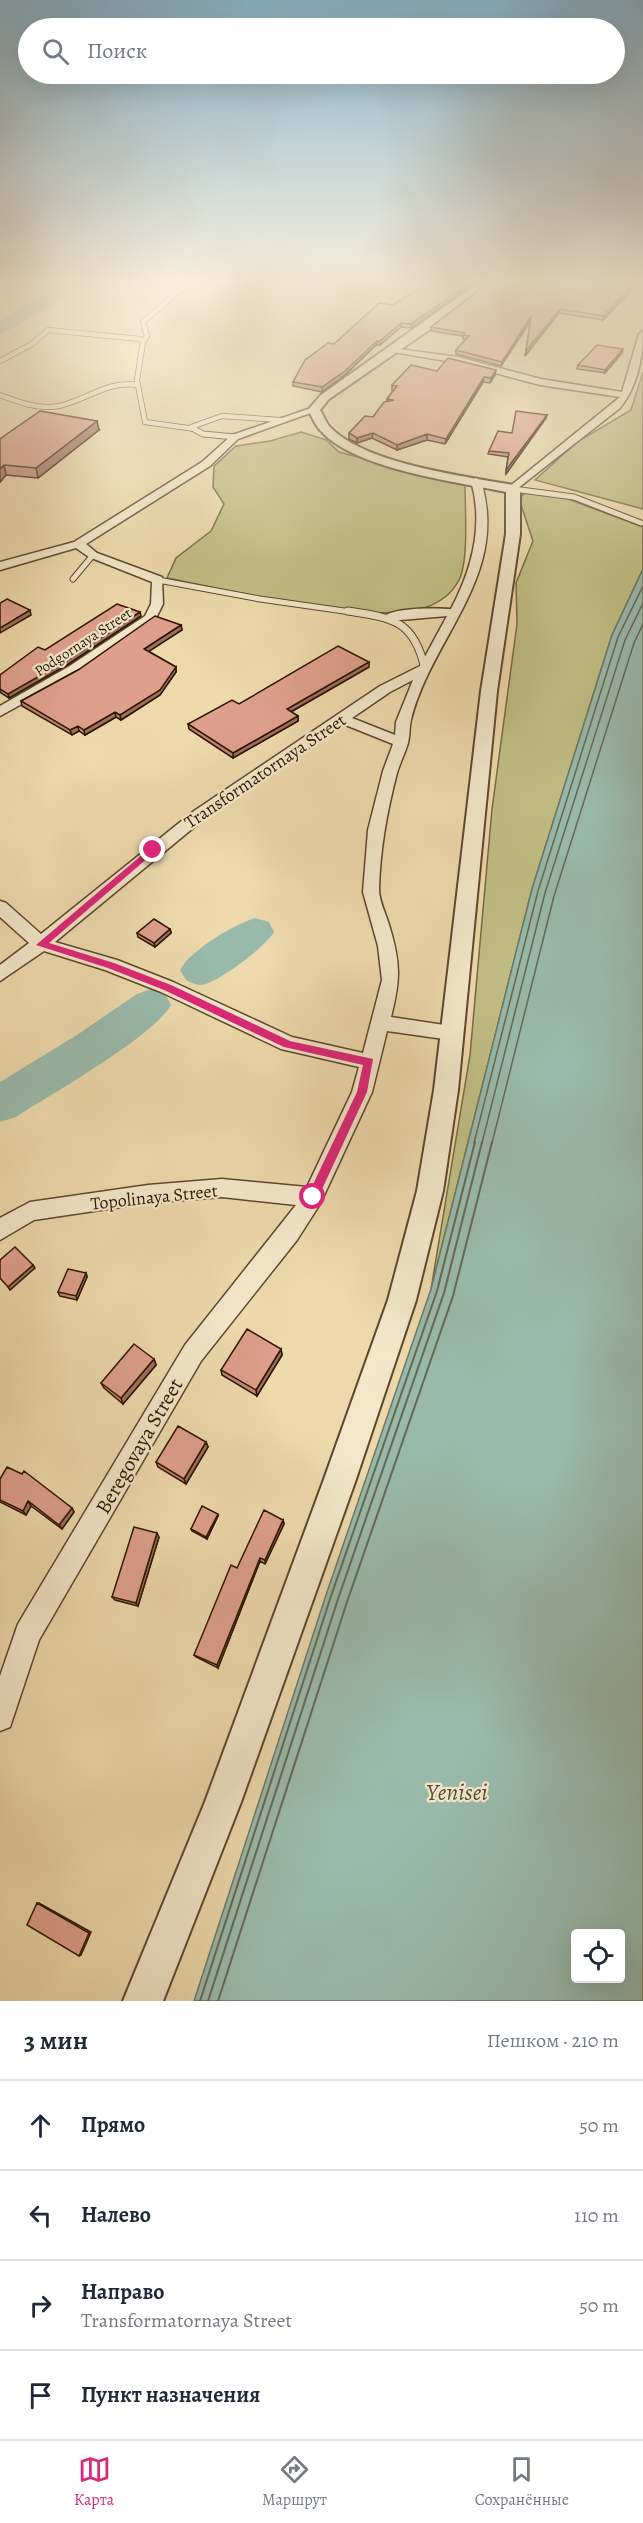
<!DOCTYPE html>
<html lang="ru">
<head>
<meta charset="utf-8">
<style>
	:root { --surface:#fff; --page:#f6f6f7; --text:#1f2937; --muted:#747a83; --line:#e0e1e3; --accent:#db2777 }
	body { margin:0; font-family:Alegreya,serif; background:var(--page); color:var(--text) }
	.controls { position:absolute; right:18px; bottom:18px; display:grid; overflow:hidden; border-radius:6px; box-shadow:0 6px 24px #0002 }
	.controls button { width:54px; height:54px; display:grid; place-items:center; padding:0; border:0; border-bottom:2px solid var(--line); background:var(--surface); color:var(--text); font:30px sans-serif }
	.stop { position:absolute; width:18px; height:18px; margin:-14px; border:4px solid #db2777; border-radius:50%; background:#fff }
	.stop.end { background:#db2777; border-color:#fff; box-shadow:0 2px 6px #0008 }
	.list { margin:0; padding:0; list-style:none }
	h2 { display:flex; justify-content:space-between; align-items:center; height:78px; margin:0; padding:0 24px; font-size:26px }
	h2 small { font-size:20px; font-weight:400; color:var(--muted) }
	.list li { display:grid; grid-template-columns:39px 1fr auto; gap:18px; align-items:center; box-sizing:border-box; height:90px; padding:0 24px; border-top:2px solid var(--line) }
	.list b { display:block; font-size:22px; white-space:nowrap }
	.list p { margin:0; font-size:20px; white-space:nowrap; color:var(--muted) }
	.list em { font-size:20px; font-style:normal; color:var(--muted) }
	.icon { flex:none; width:33px; height:33px; fill:none; stroke:currentColor; stroke-width:2; stroke-linecap:round; stroke-linejoin:round }
	.map { position:relative; flex:none; width:643px; height:2001px; overflow:hidden }
	.search { position:absolute; background:var(--surface); box-shadow:0 6px 24px #0002; left:18px; right:18px; top:18px; height:66px; display:flex; align-items:center; gap:15px; box-sizing:border-box; padding:0 21px; border-radius:33px; color:var(--muted); font-size:22px }
	.sheet { height:438px; background:var(--surface) }
	nav { display:flex; justify-content:space-around; align-items:center; box-sizing:border-box; height:84px; border-top:2px solid var(--line); background:var(--surface); font-size:16px; color:var(--muted) }
	nav a { display:grid; justify-items:center; gap:3px }
	nav .on { color:var(--accent) }
	.map>svg:first-child { display:block }
	.green { fill:#c0bd84; stroke:#776a42; stroke-width:1.5 }
	.water { fill:#99baab; stroke:#6e7867; stroke-width:1.5; fill-rule:evenodd }
	.lines { fill:none; stroke-linecap:round; stroke-linejoin:round }
	.shore-far1 { stroke:#646856; stroke-width:1.5 }
	.shore { stroke:#646856; stroke-width:2 }
	.river { fill:#99baab; fill-rule:evenodd }
	.service-far2-casing { stroke:#5e472b; stroke-width:6 }
	.service-far1-casing { stroke:#5e472b; stroke-width:7 }
	.service-casing { stroke:#5e472b; stroke-width:9 }
	.minor-casing { stroke:#5e472b; stroke-width:3 }
	.tertiary-casing { stroke:#5e472b; stroke-width:4 }
	.service-far2 { stroke:#f3e6c9; stroke-width:4.5 }
	.service-far1 { stroke:#f3e6c9; stroke-width:5 }
	.service { stroke:#f3e6c9; stroke-width:7 }
	.minor { fill:#f3e6c9; fill-rule:evenodd }
	.tertiary { fill:#f3e6c9; fill-rule:evenodd }
	.wall { fill:#bf8978; stroke:#2e1600; stroke-width:1.5 }
	.shaded-wall { fill:#9b6f62; stroke:#2e1600; stroke-width:1.5 }
	.building { fill:#de9f8c; stroke:#2e1600; stroke-width:1.5 }
	.route { fill:#db2777 }
	.labels { text-anchor:middle; stroke-width:4.5; stroke-linejoin:round; paint-order:stroke }
	.far-street-label { font-size:15px; fill:#2e1600; stroke:#f3e6c9 }
	.street-label { font-size:18px; fill:#2e1600; stroke:#f3e6c9 }
	.near-street-label { font-size:21px; fill:#2e1600; stroke:#f3e6c9 }
	.near-water-label { font-size:24px; font-style:italic; fill:#534f3c; stroke:#f3e6c9 }
</style>
</head>
<body>
<div class="map">
<svg width="643" height="2001" viewBox="0 0 643 2001">
	<rect width="100%" height="100%" fill="#edd9ac"/>
	<filter id="stains"><feTurbulence type="fractalNoise" baseFrequency=".00333" numOctaves="4"/><feColorMatrix values="0 0 0 0 .2 0 0 0 0 .09 0 0 0 0 .02 0 0 0 .5 -.17"/></filter>
	<radialGradient id="worn" r=".72"><stop offset=".6" stop-color="#630" stop-opacity="0"/><stop offset="1" stop-color="#630" stop-opacity=".3"/></radialGradient>
	<path class="green" d="M643,372V509L535,480L577,442L631,410Z
		M301,432L326,440L339,452L465,485C465,507 469,561 459,580C452,594 439,603 424,608C375,626 223,589 167,578L176,558L211,531L224,504L213,487L214,466L236,446L270,441Z
		M527,491L568,499L643,527V569L612,635L532,889L431,1289L470,1055L492,809L517,624L516,583L533,541L519,499Z"/>
	<path class="water" d="M643,569V2001H194L326,1595L431,1289L532,889L612,635ZM576,1934H620V1978H576Z"/>
	<g class="lines">
		<path class="shore-far1" d="M474,1143L538,891L618,637L643,586
			M482,1143L545,893L625,640L643,603
			M492,1143L554,896L634,643L643,624"/>
		<path class="shore" d="M200,2001L331,1596L437,1291L475,1142
			M208,2001L338,1599L444,1293L482,1142
			M218,2001L347,1602L453,1296L492,1142"/>
		<path class="river" d="M59,284H78L66,297L0,335V321Z
			M255,918L269,922L274,932C266,946 216,985 200,985C196,985 190,982 186,980L180,970C191,950 233,925 255,918Z
			M151,989L165,994L171,1005C154,1036 50,1095 16,1117L0,1122V1082L77,1035L137,994Z"/>
		<g class="service-far2-casing">
			<path id="service-far2" d="M143,342L147,336L143,322L187,284
				M0,361L32,344L48,330L140,339L143,342L137,380L145,422L195,429
				M0,395C19,402 39,410 59,406C87,400 108,380 138,385
				M191,427L222,416L280,420"/>
		</g>
		<g class="service-far1-casing">
			<path id="service-far1" d="M192,428L203,434L235,437
				M513,489L574,497L641,523
				M73,579L93,555
				M158,580L260,599L358,613"/>
		</g>
		<g class="service-casing">
			<path id="service" d="M348,611C393,618 414,620 425,669"/>
		</g>
		<g class="minor-casing">
			<path id="minor" d="M643,331C643,358 637,387 620,408L513,492L509,491V487L620,397L540,385L458,363L387,351L391,348L458,357L541,379L622,392L639,334Z
				M311,408L319,410L238,439L210,466L86,544L97,553L162,577L163,604L156,618L78,673L0,716V706L68,667L145,616L151,604L152,582L89,557L76,548L0,570V562L74,542L202,462L232,435Z
				M476,478L481,481C510,576 432,636 411,720C409,728 410,736 408,743C405,753 400,763 397,773C387,811 380,850 379,889C379,902 387,916 390,928C401,965 400,981 391,1017L451,1026L458,1028L460,1033L458,1038L451,1040L387,1031L372,1092L320,1204L297,1240L201,1361L39,1640L10,1727L0,1731V1676L18,1624L185,1345L296,1205L222,1197L148,1203L34,1220L0,1240V1218L30,1202L148,1185L222,1179L307,1187L352,1092L359,1067L281,1049L161,992L105,970L44,951L0,981V965L29,943L0,917V901L6,903L41,934L194,811L380,686L420,666L447,616L389,621L383,617C394,607 435,608 451,609C472,569 484,525 471,481ZM413,680L396,722L395,735L352,718L390,692ZM343,724L393,744L383,771L368,830L363,892L378,946L382,980L363,1053L292,1037L173,982L117,960L55,942L204,819Z"/>
		</g>
		<g class="tertiary-casing">
			<path id="tertiary" d="M477,284H488L439,323L329,399L320,410C323,415 326,422 329,426C364,464 464,476 513,485L520,489V534L497,691L458,1090L443,1191L416,1300L355,1482L241,1802L163,2001H123L205,1802L323,1482L388,1300L417,1191L434,1090L481,691L506,534V492C457,482 353,469 320,430C315,425 312,416 308,410L321,395Z"/>
		</g>
		<use href="#service-far2" class="service-far2"/>
		<use href="#service-far1" class="service-far1"/>
		<use href="#service" class="service"/>
		<use href="#minor" class="minor"/>
		<use href="#tertiary" class="tertiary"/>
	</g>
	<path class="wall" d="M426,284H473L411,328L401,327L380,345H376L345,375L322,392L293,386V382L334,344Z
		M487,284H637L603,320L559,313L525,356L531,320L501,366L456,354V350L466,339H463V336L431,331V327Z
		M622,353L605,373L577,369L578,365Z
		M437,371L495,375L490,383L483,382L445,444L427,440L397,450L372,438L357,443L349,439V433L373,417L387,402V399L393,391H392V385Z
		M547,415L546,418L506,474L508,457L488,454L489,451L512,433Z
		M99,430L38,478L6,475L0,482V439Z
		M141,616L67,665L9,698L0,692V675L45,650Z
		M181,625L182,630L148,651L176,667V672L160,695L121,720L116,717L85,735L79,731L72,735L22,706L21,701L78,670Z
		M369,667L291,712L298,716V721L233,758L189,729L188,724L239,704Z
		M170,929L171,933L155,947L138,937L137,933Z
		M86,1273L87,1277L77,1300L60,1296L58,1292Z
		M281,1349L282,1355L257,1396L222,1375L221,1370Z
		M154,1359L156,1365L123,1404L104,1388L101,1383Z
		M206,1442L208,1447L186,1484L158,1467L156,1462Z
		M0,1479L72,1508L74,1512L62,1529L31,1506L26,1515L0,1502Z
		M218,1516L207,1539L192,1531L191,1529Z
		M283,1520L284,1524L265,1564L260,1561L218,1668L196,1657L194,1655L237,1568Z
		M159,1537L138,1606L115,1600L112,1597Z"/>
	<path class="shaded-wall" d="M468,284H473L411,328V324Z
		M634,284H637L603,320V316Z
		M560,309L559,313L525,356L526,351Z
		M531,316V320L501,366L502,362Z
		M401,323V327L380,345V341Z
		M377,341L376,345L345,375L322,392V387Z
		M623,349L622,353L605,373V370Z
		M496,370L495,375L490,383L491,378Z
		M484,377L483,382L445,444L446,439Z
		M547,415L546,418L506,474V470Z
		M97,421L99,430L38,478L36,468Z
		M373,433L372,438L357,443V438Z
		M427,434V440L397,450V445Z
		M4,465L6,475L0,482V469Z
		M30,610L31,615L0,633V628Z
		M140,612L141,616L67,665L9,698L8,694Z
		M181,625L182,630L145,654L144,649Z
		M369,662V667L287,714V709Z
		M176,667V672L160,695L121,720L120,715Z
		M115,712L116,717L85,735L84,730Z
		M298,716V721L233,758V753Z
		M78,726L79,731L72,735L70,730Z
		M170,929L171,933L155,947L154,943Z
		M33,1265L35,1268L10,1290L8,1287Z
		M86,1273L87,1277L77,1300L76,1296Z
		M281,1349L282,1355L257,1396L256,1390Z
		M154,1359L156,1365L123,1404L121,1398Z
		M206,1442L208,1447L186,1484L184,1479Z
		M28,1501L31,1506L26,1515L23,1511Z
		M72,1508L74,1512L62,1529L59,1525Z
		M218,1514V1516L207,1539L206,1537Z
		M283,1520L284,1524L265,1564V1560Z
		M157,1533L159,1537L138,1606L136,1603Z
		M260,1558V1561L218,1668L217,1665Z
		M37,1903H39L91,1932L81,1955L79,1956Z"/>
	<path class="building" d="M426,284H468L411,324L401,323L380,341H377L345,371L322,387L293,382L305,360L328,343L334,344L379,303L393,305Z
		M487,284H634L603,316L560,309L526,351L531,316L502,362L456,350L469,336L463,335L465,333L431,327Z
		M597,345L623,349L605,370L578,365Z
		M448,358L496,370L491,378L484,377L446,439L427,434L397,445L373,433L357,438L349,433L365,416L373,417L384,402L394,400L387,399L397,386L392,385L411,365L437,371Z
		M40,411L97,421L36,468L4,465L0,469V439Z
		M516,411L547,415L506,470L509,453L489,451L498,431L512,433Z
		M7,599L30,610L0,628V603Z
		M117,604L140,612L66,661L8,694L0,689V675L38,647L45,650Z
		M155,616L181,625L144,649L176,667L160,690L120,715L115,712L84,730L78,726L70,730L21,701L78,670Z
		M338,646L369,662L287,709L298,716L233,753L188,724L232,700L239,704Z
		M154,919L170,929L154,943L137,933Z
		M15,1247L33,1265L8,1287L0,1278V1260Z
		M68,1269L86,1273L76,1296L58,1292Z
		M247,1329L281,1349L256,1390L221,1370Z
		M134,1344L154,1359L121,1398L101,1383Z
		M178,1426L206,1442L184,1479L156,1462Z
		M7,1467L22,1474L24,1471L72,1508L59,1525L28,1501L23,1511L0,1500V1479Z
		M202,1506L218,1514L206,1537L191,1529Z
		M264,1510L283,1520L265,1560L260,1558L217,1665L194,1655L231,1565L237,1568Z
		M134,1527L157,1533L136,1603L112,1597Z
		M37,1903L89,1933L79,1956L27,1925Z"/>
	<linearGradient id="sky" x2="0" y2="1"><stop stop-color="#88b6d0"/><stop offset="0.5" stop-color="#f7eeda"/><stop offset="1" stop-color="#f7eeda" stop-opacity="0"/></linearGradient>
	<rect width="643" height="564" fill="url(#sky)"/>
	<path class="route" d="M150,848L157,850L49,943L114,963L171,985L290,1041L373,1059L367,1092L317,1200H309L307,1197L357,1092L363,1065L284,1047L164,990L108,968L36,945Z"/>
	<g class="labels">
		<g class="far-street-label">
			<text transform="translate(83 642) rotate(-33)" y="5">Podgornaya Street</text>
		</g>
		<g class="street-label">
			<text transform="translate(265 771) rotate(-34)" y="6">Transformatornaya Street</text>
			<text transform="translate(154 1197) rotate(-6)" y="6">Topolinaya Street</text>
		</g>
		<g class="near-street-label">
			<text transform="translate(139 1446) rotate(-60)" y="7">Beregovaya Street</text>
		</g>
		<g class="near-water-label">
			<text x="457" y="1800">Yenisei</text>
		</g>
	</g>
	<rect width="100%" height="100%" filter="url(#stains)"/>
	<rect width="100%" height="100%" fill="url(#worn)"/>
</svg>
<div class="controls">
<button><svg class="icon" aria-label="locate" viewBox="0 0 24 24"><circle cx="12" cy="12" r="6"/><path d="M12 2v4M12 18v4M2 12h4M18 12h4"/></svg></button>
</div>
<div class="stop" style="left:313px;top:1197px"></div>
<div class="stop end" style="left:153px;top:850px"></div>
<div class="search"><svg class="icon" aria-label="search" viewBox="0 0 24 24"><circle cx="10" cy="10" r="6"/><path d="M15 15l6 6"/></svg>Поиск</div>
</div>
<section class="sheet">
<h2>3 мин<small>Пешком · 210 m</small></h2>
<ul class="list">
<li><svg class="icon" aria-label="ahead" viewBox="0 0 24 24"><path d="M12 20V5M6 11l6-6 6 6"/></svg><div><b>Прямо</b></div><em>50 m</em></li>
<li><svg class="icon" aria-label="left" viewBox="0 0 24 24"><path d="M17 20v-9H6M10 6l-5 5 5 5"/></svg><div><b>Налево</b></div><em>110 m</em></li>
<li><svg class="icon" aria-label="right" viewBox="0 0 24 24"><path d="M7 20v-9h11M14 6l5 5-5 5"/></svg><div><b>Направо</b><p>Transformatornaya Street</p></div><em>50 m</em></li>
<li><svg class="icon" aria-label="arrive" viewBox="0 0 24 24"><path d="M6 21V4h12l-3 4 3 4H6"/></svg><div><b>Пункт назначения</b></div></li>
</ul>
</section>
<nav>
<a class="on"><svg class="icon" aria-label="map" viewBox="0 0 24 24"><path d="M3 6l6-2 6 2 6-2v14l-6 2-6-2-6 2zM9 4v14M15 6v14"/></svg>Карта</a>
<a><svg class="icon" aria-label="directions" viewBox="0 0 24 24"><path d="M12 3l9 9-9 9-9-9zM9 14v-3h6M13 9l2 2-2 2"/></svg>Маршрут</a>
<a><svg class="icon" aria-label="saved" viewBox="0 0 24 24"><path d="M7 4h10v16l-5-4-5 4z"/></svg>Сохранённые</a>
</nav>
</body>
</html>
